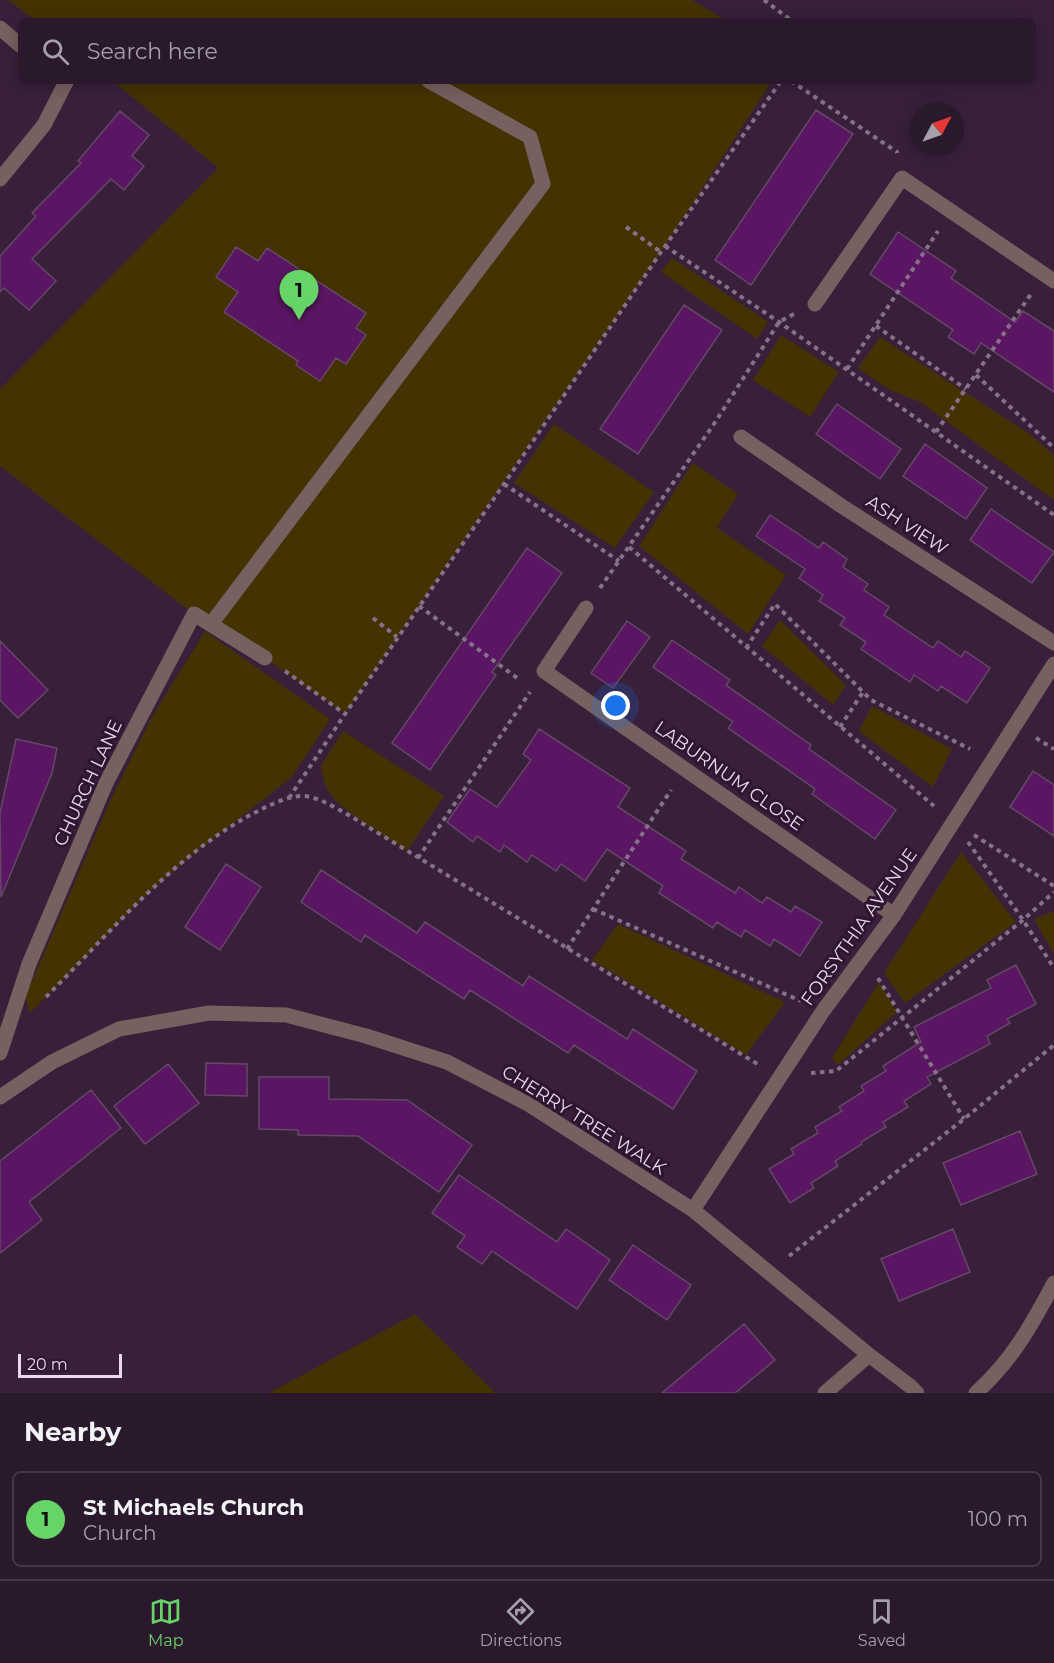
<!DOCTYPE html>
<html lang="en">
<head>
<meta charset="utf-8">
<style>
	:root { --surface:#2a182c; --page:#362538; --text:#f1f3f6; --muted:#a5a0a9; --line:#463748; --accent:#66d466 }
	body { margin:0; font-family:Montserrat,sans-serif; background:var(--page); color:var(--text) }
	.compass { position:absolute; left:910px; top:102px; width:54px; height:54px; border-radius:50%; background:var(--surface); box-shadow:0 3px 15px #0003; rotate:49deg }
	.scale { position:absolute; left:18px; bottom:15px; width:104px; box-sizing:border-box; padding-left:6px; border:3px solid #e9d9eb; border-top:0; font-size:16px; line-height:21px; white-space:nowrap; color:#e9d9eb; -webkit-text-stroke:4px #2e1631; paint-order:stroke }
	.you { position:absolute; left:616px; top:706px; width:21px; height:21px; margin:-15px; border:4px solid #fff; border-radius:50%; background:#1a73e8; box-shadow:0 0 0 9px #1a73e833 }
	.badge { display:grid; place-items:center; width:39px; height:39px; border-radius:50%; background:var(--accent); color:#111; font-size:20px; font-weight:700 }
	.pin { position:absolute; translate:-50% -50px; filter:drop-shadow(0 2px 3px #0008) }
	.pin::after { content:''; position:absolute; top:32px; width:21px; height:18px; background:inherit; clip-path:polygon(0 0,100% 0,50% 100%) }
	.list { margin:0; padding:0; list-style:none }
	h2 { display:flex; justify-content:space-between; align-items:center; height:78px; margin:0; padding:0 24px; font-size:26px }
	h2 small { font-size:20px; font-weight:400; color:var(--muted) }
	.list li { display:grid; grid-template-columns:39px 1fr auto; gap:18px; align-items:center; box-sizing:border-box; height:96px; margin:0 12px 12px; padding:0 12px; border:2px solid var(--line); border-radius:9px }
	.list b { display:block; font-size:22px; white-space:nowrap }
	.list p { margin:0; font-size:20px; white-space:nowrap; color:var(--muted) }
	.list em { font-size:20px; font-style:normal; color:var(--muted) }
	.icon { flex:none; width:33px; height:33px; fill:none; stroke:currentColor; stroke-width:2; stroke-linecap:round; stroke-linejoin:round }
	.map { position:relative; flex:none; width:1054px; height:1393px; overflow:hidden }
	.search { position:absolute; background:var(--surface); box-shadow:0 3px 15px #0003; left:18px; right:18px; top:18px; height:66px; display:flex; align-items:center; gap:15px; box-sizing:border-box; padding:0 21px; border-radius:9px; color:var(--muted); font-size:22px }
	.sheet { height:186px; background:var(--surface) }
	nav { display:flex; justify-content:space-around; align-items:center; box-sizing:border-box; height:84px; border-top:2px solid var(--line); background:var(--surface); font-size:16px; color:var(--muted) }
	nav a { display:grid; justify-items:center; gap:3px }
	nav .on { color:var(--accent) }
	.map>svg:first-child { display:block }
	.green { fill:#453202 }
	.building { fill:#5a1662; stroke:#644866; stroke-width:1.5 }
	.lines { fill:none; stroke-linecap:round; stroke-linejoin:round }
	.path { stroke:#857188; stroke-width:4; stroke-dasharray:4.5 4.5; stroke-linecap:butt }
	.lane { stroke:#75615f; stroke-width:15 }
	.street { stroke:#75615f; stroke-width:15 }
	.labels { text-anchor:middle; stroke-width:6; stroke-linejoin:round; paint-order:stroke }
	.street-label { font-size:18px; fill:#e9d9eb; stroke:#2e1631 }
</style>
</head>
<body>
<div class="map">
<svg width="1054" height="1393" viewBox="0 0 1054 1393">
	<rect width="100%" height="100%" fill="#38203b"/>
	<path class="green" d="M8,0H692L727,21H36Z
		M113,81H772L665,246L345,714L275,665L194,614L0,466V389L218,168Z
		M672,258L768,322L757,339L661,272Z
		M781,335L839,372L810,417L753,380Z
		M880,337L1031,435L1054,455V500L920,402L888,389L858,368Z
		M554,424L654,492L615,548L514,483Z
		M693,463L738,494L717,528L786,575L748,634L639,546Z
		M780,620L846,685L833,705L762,646Z
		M205,631L330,719L292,777L180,865L143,898L30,1013L25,997L110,801L152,717Z
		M872,706L952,749L933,787L859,731Z
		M343,731L444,796L407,851C388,838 340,810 329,792C324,784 322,775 321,766Z
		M961,852L1016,922L905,1003L884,973Z
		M1054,911V954L1034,919Z
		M618,924L785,1002L746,1055L592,960Z
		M879,982L897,1012L838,1065L832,1058Z
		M415,1314L496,1393H269Z"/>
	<path class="building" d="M816,110L853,134L751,285L715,260Z
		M120,111L149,135L132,156L144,166L124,190L111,179L32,259L56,281L29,310L4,288L0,292V256L36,216L32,213L81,163L78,161Z
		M898,232L956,271L951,278L1015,322L1023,311L1054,331V392L981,343L974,354L948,337L953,330L870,274Z
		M236,247L258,261L267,248L366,313L356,328L366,335L346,364L336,358L320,381L296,365L298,361L224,312L238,292L216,277Z
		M684,305L722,330L638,454L600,429Z
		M837,404L901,449L880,479L816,434Z
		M925,444L987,488L966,519L903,476Z
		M991,509L1054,552L1032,583L970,540Z
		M770,515L819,548L823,542L847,559L843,567L868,584L864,590L889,607L884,615L933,648L938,641L961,657L965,651L990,668L967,703L941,686L938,691L914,675L910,682L861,649L866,642L840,625L845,618L819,601L823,595L799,578L805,569L756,536Z
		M527,548L562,573L492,672L496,675L430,770L392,743Z
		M627,621L650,637L613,688L591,673Z
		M672,640L730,680L726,685L811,745L809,749L896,810L875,839L812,794L815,789L728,728L733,722L653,667Z
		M0,641L48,690L18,718L0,700Z
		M539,729L630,788L618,807L686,851L681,859L735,893L739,887L762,903L767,897L791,912L795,906L822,922L800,956L774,939L770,946L745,930L741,937L717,922L713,928L659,893L663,886L607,849L585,881L561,864L556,871L532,855L527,862L504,845L500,852L477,836L473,842L447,822L470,789L497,807L531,760L523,754Z
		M16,739L57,748L52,773L1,897L0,813Z
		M1033,771L1054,785V836L1010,807Z
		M226,864L261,887L220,950L185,927Z
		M321,870L417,933L425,922L523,986L529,976L627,1039L633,1029L697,1071L673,1109L574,1045L568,1053L470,990L464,999L365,935L361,942L301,902Z
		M1016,965L1036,1004L1007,1019L1010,1023L987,1036L990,1044L927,1077L931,1084L904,1101L908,1107L883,1122L886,1127L861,1142L862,1144L835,1161L838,1166L811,1183L814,1188L790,1203L769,1169L794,1154L791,1149L818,1133L815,1127L842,1111L839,1107L864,1091L861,1086L886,1071L883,1066L921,1042L914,1027L991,988L987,980Z
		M206,1063L247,1064V1096L205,1095Z
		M168,1064L199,1103L145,1144L114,1106Z
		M259,1077H329V1099L407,1100L472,1145L439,1192L358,1136L298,1135V1130L259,1129Z
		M91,1090L121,1128L29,1202L42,1220L0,1253V1161Z
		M1020,1131L1037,1174L961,1205L943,1163Z
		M459,1175L557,1242L566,1229L610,1260L577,1309L492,1251L482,1264L457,1247L465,1236L432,1213Z
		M953,1229L970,1272L899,1301L881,1259Z
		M633,1245L691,1285L667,1320L609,1280Z
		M744,1324L775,1360L735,1393H662Z"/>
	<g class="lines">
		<path class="path" d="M764,0L792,21
			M791,81L897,152V153
			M626,227L661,252
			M665,246L779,322L1054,515
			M876,326L966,389
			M847,369L938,231
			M976,375L1054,448
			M936,432L1031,294
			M504,484L619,561
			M629,547L934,806
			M600,588L716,421L779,322L794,314
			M419,606L520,680
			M373,618L397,637
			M746,648L775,604L871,700L970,749
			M285,671L345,714L504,484L661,252L781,81
			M840,727L863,692
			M1036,738L1054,749
			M289,798L345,714
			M974,835L1054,886
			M968,842L1023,920L1054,968
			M418,858L530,692
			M593,909L801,1001
			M567,949L671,790
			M878,978L964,1119
			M46,997C114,929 178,849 266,807C278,802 291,795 305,796C320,798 334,807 347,814L759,1065
			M811,1073L836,1071L1023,920L1054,892
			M789,1256L964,1119L1054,1045"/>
		<path class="lane" d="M0,179L44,125L66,82
			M211,624L543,184L530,137L429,81"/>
		<path class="street" d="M0,28L21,46
			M64,81L66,82
			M815,304L902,178L1054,281
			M741,437L840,505L1054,643
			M586,608L544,671L894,915
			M0,1053L29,964L106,783L194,614L265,658
			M0,1097L52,1062L119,1029L209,1013L286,1015L366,1036L447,1062L528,1104L693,1210L869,1355L910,1386L917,1393
			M693,1210L823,1011L894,915L1054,664
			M825,1393L869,1355
			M976,1393C1013,1359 1031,1326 1054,1283"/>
	</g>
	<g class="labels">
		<g class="street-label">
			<text transform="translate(907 525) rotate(33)" y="6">ASH VIEW</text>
			<text transform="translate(729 776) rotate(35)" y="6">LABURNUM CLOSE</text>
			<text transform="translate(88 783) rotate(-65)" y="6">CHURCH LANE</text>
			<text transform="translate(859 927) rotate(-55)" y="6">FORSYTHIA AVENUE</text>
			<text transform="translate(584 1120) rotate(32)" y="6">CHERRY TREE WALK</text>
		</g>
	</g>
</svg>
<svg class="compass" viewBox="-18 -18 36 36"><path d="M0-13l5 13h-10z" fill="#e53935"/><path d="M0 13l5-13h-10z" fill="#a5a0a9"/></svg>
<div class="scale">20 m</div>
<div class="you"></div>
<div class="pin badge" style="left:299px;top:320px">1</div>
<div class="search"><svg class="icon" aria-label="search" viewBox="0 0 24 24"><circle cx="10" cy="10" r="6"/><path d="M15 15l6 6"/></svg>Search here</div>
</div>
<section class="sheet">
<h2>Nearby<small></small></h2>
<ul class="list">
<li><span class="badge">1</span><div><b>St Michaels Church</b><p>Church</p></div><em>100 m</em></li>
</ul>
</section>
<nav>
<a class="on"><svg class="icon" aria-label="map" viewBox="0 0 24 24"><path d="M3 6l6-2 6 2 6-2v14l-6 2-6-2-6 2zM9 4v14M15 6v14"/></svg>Map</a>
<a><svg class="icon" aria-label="directions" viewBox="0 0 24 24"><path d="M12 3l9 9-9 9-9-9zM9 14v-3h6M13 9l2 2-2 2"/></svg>Directions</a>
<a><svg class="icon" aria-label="saved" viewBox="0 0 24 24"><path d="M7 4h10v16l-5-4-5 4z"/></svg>Saved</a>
</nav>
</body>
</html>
